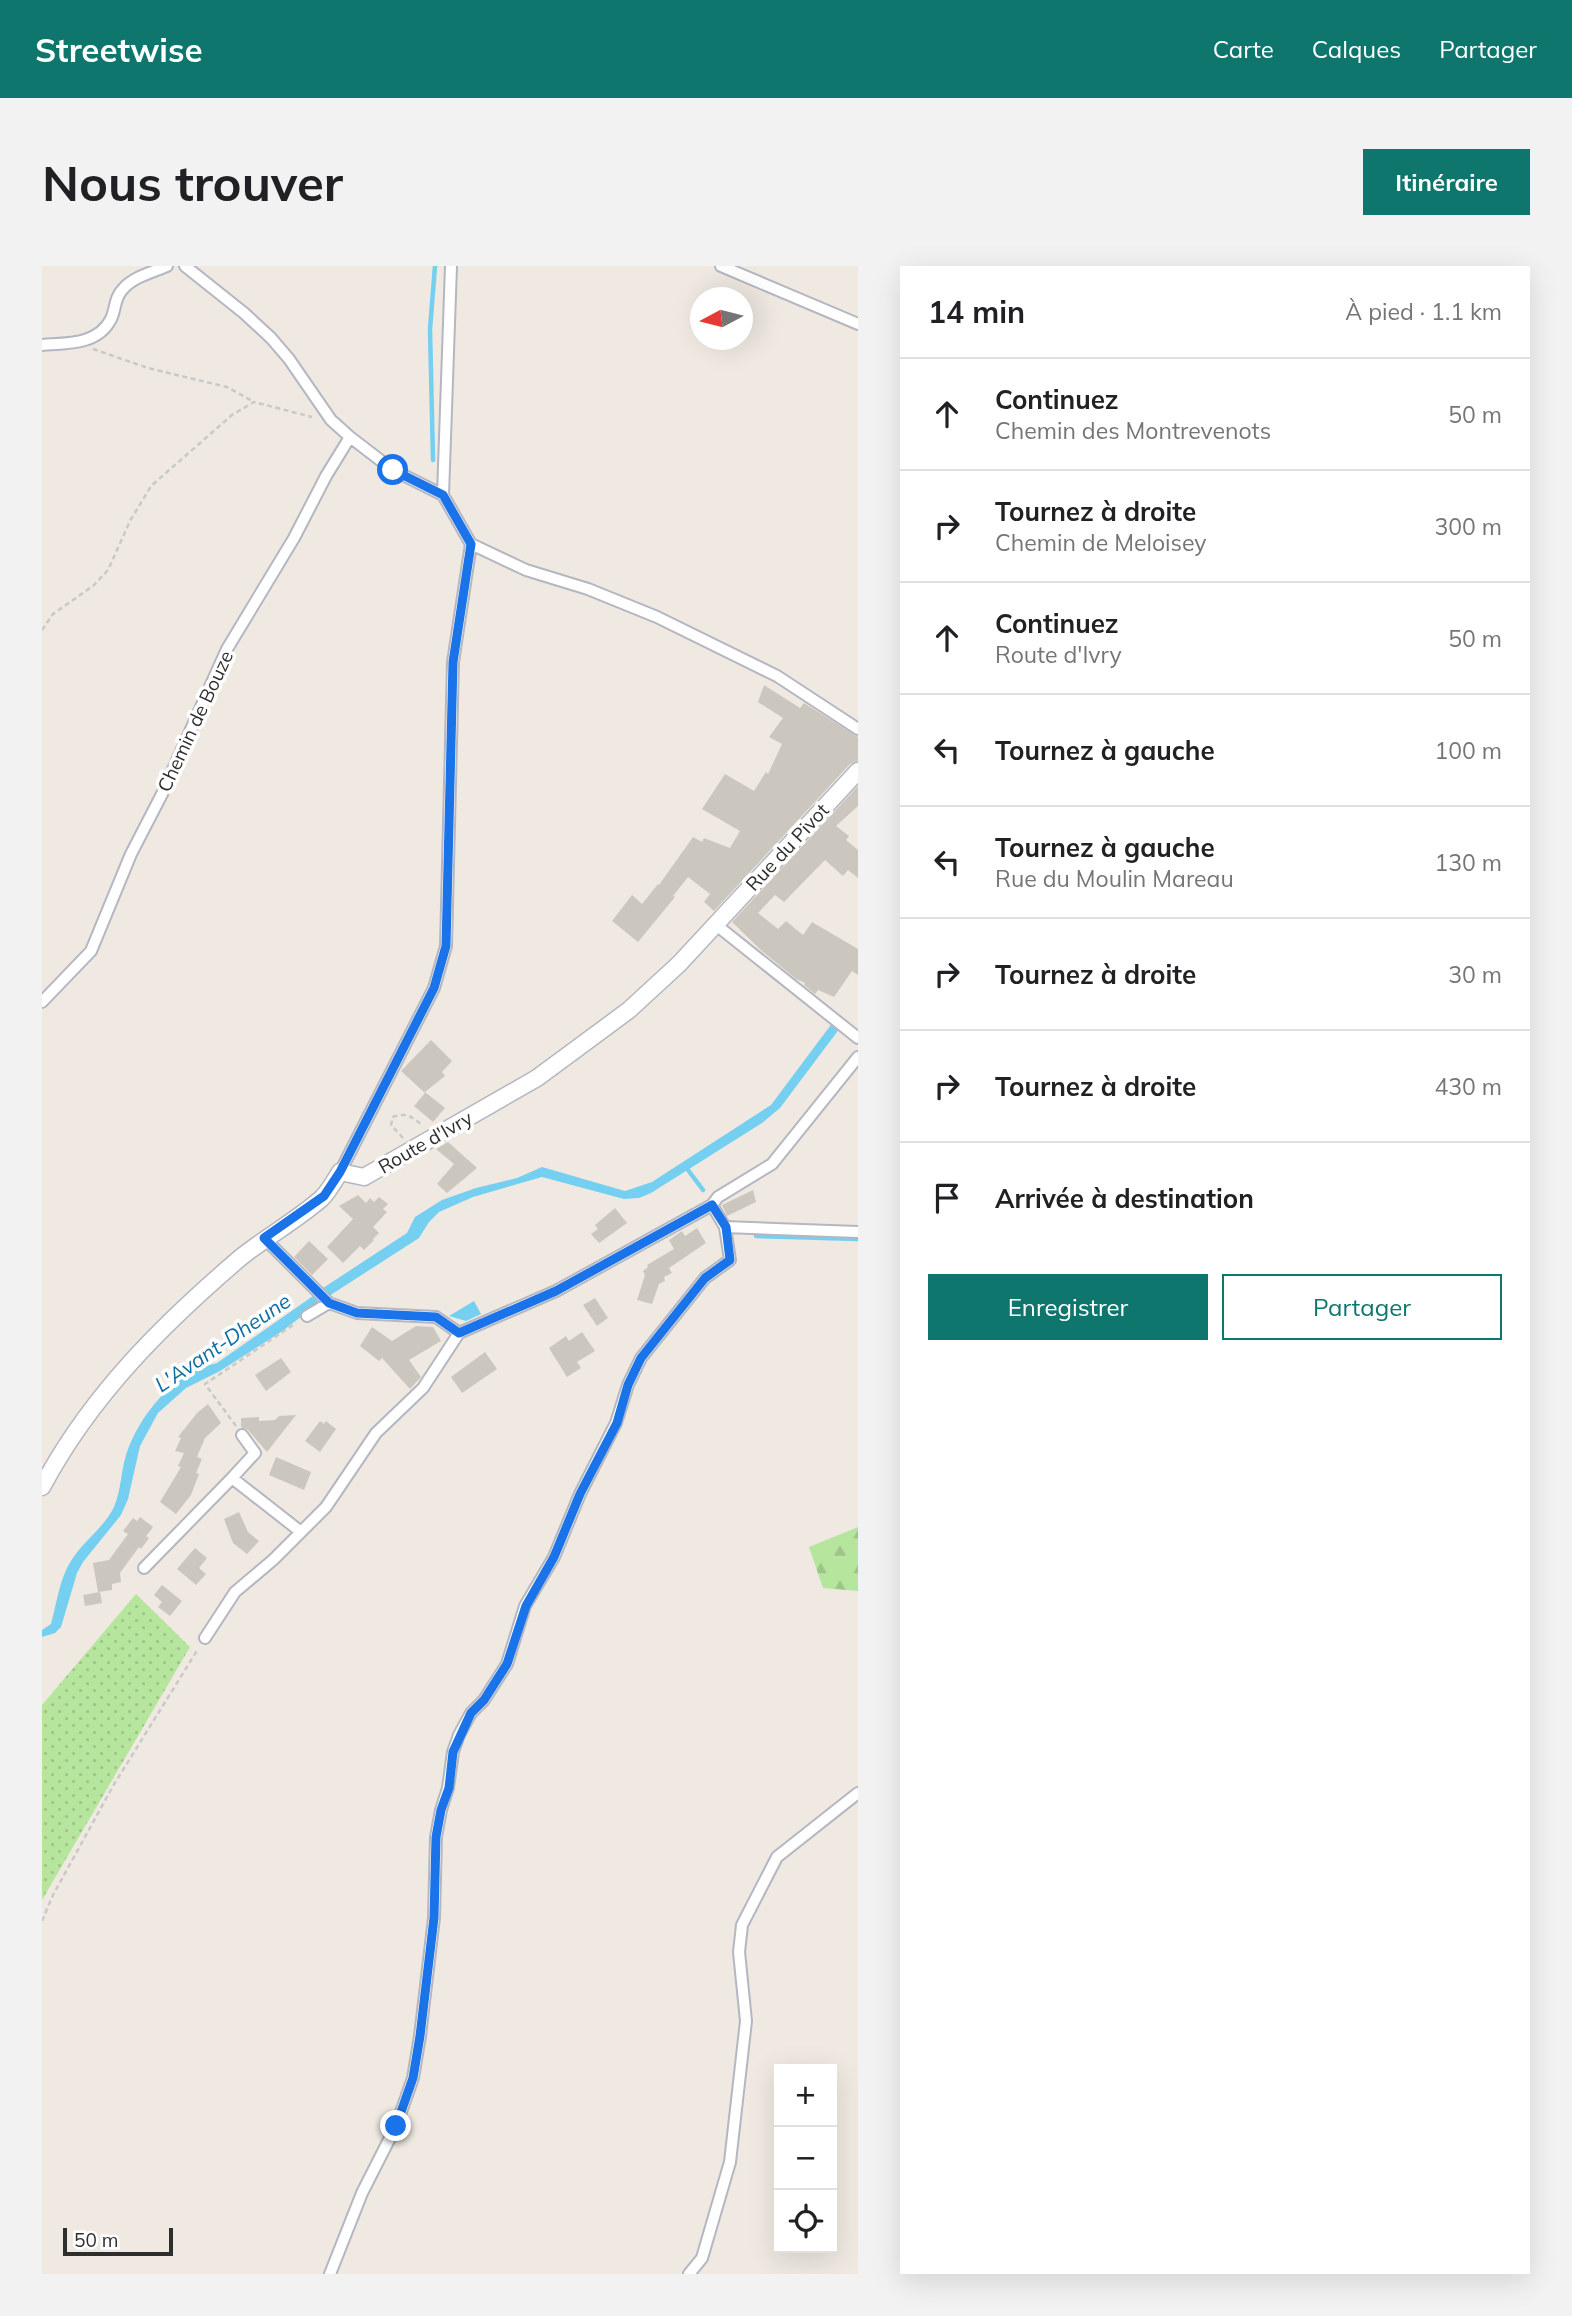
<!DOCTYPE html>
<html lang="fr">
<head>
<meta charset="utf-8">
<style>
	:root { --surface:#fff; --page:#f2f2f2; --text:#202124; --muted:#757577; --line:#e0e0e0; --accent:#0f766e }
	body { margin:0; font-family:Mulish,sans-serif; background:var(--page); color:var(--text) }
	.controls { position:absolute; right:21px; bottom:21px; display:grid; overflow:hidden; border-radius:0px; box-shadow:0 7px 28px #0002 }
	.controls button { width:63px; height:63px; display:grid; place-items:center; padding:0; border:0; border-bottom:2px solid var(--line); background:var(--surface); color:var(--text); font:35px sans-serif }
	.compass { position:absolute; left:648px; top:21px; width:63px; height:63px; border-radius:50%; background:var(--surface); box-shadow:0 7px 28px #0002; rotate:263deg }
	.scale { position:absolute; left:21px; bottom:18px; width:110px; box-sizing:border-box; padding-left:7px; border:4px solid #2e2e2e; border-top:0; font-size:19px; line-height:24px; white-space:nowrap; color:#2e2e2e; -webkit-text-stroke:5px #fff; paint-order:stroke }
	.stop { position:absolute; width:21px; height:21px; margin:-16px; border:5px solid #1a73e8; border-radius:50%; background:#fff }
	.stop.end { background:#1a73e8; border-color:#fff; box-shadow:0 2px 7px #0008 }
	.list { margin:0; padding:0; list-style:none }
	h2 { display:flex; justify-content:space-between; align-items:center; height:91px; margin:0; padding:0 28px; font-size:30px }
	h2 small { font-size:23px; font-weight:400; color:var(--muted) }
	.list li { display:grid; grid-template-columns:46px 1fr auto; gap:21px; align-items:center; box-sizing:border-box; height:112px; padding:0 28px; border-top:2px solid var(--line) }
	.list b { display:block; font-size:26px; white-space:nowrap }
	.list p { margin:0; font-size:23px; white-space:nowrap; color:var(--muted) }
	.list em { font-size:23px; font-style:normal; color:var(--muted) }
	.actions { display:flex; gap:14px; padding:21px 28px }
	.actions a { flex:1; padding:16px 0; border:2px solid var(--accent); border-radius:0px; text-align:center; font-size:24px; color:var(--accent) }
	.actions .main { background:var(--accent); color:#fff }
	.icon { flex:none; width:38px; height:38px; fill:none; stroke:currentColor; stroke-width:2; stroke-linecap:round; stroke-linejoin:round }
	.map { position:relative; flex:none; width:816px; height:2008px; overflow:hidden; border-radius:0px }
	header { display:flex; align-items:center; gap:42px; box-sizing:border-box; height:98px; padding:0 35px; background:var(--accent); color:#fff }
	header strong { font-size:33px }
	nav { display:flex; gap:38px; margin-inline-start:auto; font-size:24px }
	.intro { display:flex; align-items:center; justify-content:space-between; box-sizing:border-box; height:168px; padding:0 42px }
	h1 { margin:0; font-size:49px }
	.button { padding:18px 32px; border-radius:0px; background:var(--accent); color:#fff; font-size:24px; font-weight:700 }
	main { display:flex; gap:42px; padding:0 42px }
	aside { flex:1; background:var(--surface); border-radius:0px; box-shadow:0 7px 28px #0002 }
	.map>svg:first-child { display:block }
	.grass { fill:url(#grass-dots) }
	.forest { fill:url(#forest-firs) }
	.water { fill:#75cff0 }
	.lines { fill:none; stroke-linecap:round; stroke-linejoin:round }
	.stream { stroke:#75cff0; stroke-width:4.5 }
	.building { fill:#cbc7bf }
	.minor-casing { stroke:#b4b7c1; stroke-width:14 }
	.secondary-casing { stroke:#b4b7c1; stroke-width:19 }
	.path { stroke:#c9c9c9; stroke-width:2.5; stroke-dasharray:5 3.5; stroke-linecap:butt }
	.minor { stroke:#fff; stroke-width:10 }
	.secondary { stroke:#fff; stroke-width:16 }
	.route { stroke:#1a73e8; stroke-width:9 }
	.labels { text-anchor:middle; stroke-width:7; stroke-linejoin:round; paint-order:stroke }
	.street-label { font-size:19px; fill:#2e2e2e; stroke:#fff }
	.water-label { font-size:21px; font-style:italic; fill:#0d6fa3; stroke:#fff }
</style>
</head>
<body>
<header>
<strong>Streetwise</strong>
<nav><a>Carte</a><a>Calques</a><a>Partager</a></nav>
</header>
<div class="intro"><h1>Nous trouver</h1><a class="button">Itinéraire</a></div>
<main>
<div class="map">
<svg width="816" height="2008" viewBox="0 0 816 2008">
	<defs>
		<pattern id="grass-dots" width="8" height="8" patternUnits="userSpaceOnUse" patternTransform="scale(1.75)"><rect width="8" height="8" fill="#b6e59e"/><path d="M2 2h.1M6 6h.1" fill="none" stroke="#9dc588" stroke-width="1.8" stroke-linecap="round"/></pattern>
		<pattern id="forest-firs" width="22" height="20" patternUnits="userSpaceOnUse" patternTransform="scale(1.75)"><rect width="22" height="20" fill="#b6e59e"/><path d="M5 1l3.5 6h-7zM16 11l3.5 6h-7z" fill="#9dc588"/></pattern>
	</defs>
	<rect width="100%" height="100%" fill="#efe9e1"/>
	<path class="grass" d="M94,1328L148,1381L0,1634V1439Z"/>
	<path class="forest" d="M816,1261V1325L781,1322L767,1281Z"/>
	<path class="water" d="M791,756L798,762L738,842L720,857L609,927L597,932L582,933L500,911L431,931L397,946L387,956L377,972L287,1030L278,1024L365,967L373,951L400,934L434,922L475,912L500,901L583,925L610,916L729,839Z
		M271,1030L277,1037L239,1066L178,1105L144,1122L116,1147L98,1180L86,1233L79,1249L41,1296L35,1307L19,1361L13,1367L0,1371V1364L9,1358C15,1336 18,1310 31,1292C43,1274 63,1260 72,1241C79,1225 79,1205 84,1189C97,1149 133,1105 175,1097Z
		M432,1035L439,1048L424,1055L407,1050Z"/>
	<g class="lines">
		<path class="stream" d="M391,194L388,63L393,0
			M643,900L661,924
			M714,970L816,973"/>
	</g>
	<path class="building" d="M722,419L758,442L762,437L816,471V495L808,498L672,645L662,636L668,628L646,611L631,630L633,631L596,676L570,655L590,629L600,638L616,618L617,619L651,571L660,576L662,572L688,582L698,565L660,543L683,508L712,525L724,506L726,508L740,478L727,471L741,452L716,436Z
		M816,520V540L794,560L807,570L804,574L816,584V612L806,604L801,610L783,594L742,636L733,629L716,647L736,663L744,655L761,669L770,656L816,683V709L810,705L792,731L776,724L773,728L762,719L763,717L754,713L720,685L690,656Z
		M389,774L410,795L400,806L403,810L383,826L403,842L391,856L372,840L383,827L359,805Z
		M406,876L435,902L405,927L395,918L412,898L394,883Z
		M711,924L714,936L685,950L680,939Z
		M316,929L324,937L328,932L332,936L337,931L346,938L341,943L345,946L331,961L337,967L331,973L332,974L322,984L318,980L301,997L285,981L311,953L297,940Z
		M573,942L585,957L557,977L549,968L556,963L553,959Z
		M655,962L664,977L627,1002L630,1007L622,1011L623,1015L617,1018L610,1038L595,1034L603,1009L601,1005L606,1001L605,999L632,983L627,974L640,965L643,970Z
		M267,975L286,993L270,1009L252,991Z
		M553,1032L566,1052L555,1060L541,1039Z
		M374,1060L391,1061L399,1075L367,1094L379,1111L368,1123L340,1092L337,1095L318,1080L330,1061L350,1075Z
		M540,1066L553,1085L535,1096L539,1102L525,1111L507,1082L524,1070L527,1075Z
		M443,1086L455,1103L420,1127L409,1111Z
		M239,1092L249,1106L224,1125L213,1109Z
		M166,1138L179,1157L163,1172L155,1191L160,1193L154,1207L157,1208L149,1229L134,1248L118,1236L139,1201L136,1200L142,1187L133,1185L139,1172L136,1171L155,1147Z
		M254,1149L225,1186L206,1164L199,1161V1152L217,1151V1155L233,1154L237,1150Z
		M278,1155L282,1158L284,1155L294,1163L278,1186L263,1175Z
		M234,1191L269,1206L262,1224L227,1209Z
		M197,1246L206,1266L217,1275L205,1288L191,1277L182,1253Z
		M98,1251L111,1261L104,1270L107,1272L99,1283L97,1281L78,1307L79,1316L70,1318V1324L56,1326L51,1297L67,1294L86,1268L81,1265L91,1252L95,1255Z
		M153,1282L165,1292L157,1302L164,1308L154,1319L135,1303Z
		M120,1319L140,1335L128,1350L116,1341L120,1336L112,1329Z
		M58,1326L60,1337L43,1340L41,1329Z"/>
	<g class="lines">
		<g class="minor-casing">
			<path id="minor" d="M143,0L202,47L229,72L247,93L289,154L308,171L351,204L401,229L429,278L484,304L546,323L615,351L735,410L816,463
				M679,0L816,58
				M0,79C25,77 56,79 69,53C74,43 72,32 81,23C91,11 111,6 125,0
				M401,229L409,0
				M673,658L816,772
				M0,736L49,685L89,588L120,528L185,383L252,272L284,210L308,171
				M298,906L392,722L404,680L411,396L429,278
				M683,961L816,966
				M222,972L287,1037L315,1047L394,1051L417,1067
				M265,1050L287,1037
				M190,1212L213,1187L200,1169
				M102,1302L190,1212L259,1266
				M163,1372L193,1326L231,1294L284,1241L334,1167L381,1122L417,1067L514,1025L670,939L676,931L730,898L816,791
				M288,2008L320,1927L354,1860L371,1812L378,1770L392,1652L394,1571L399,1544L406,1522L411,1486L417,1469L429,1447L442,1434L465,1398L483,1340L512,1291L538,1228L574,1157L586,1119L599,1092L663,1012L688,994L683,961L670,939
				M647,2008L660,1992L688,1896L704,1755L697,1686L700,1659L735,1591L816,1527"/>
		</g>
		<g class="secondary-casing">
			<path id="secondary" d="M0,1221C49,1129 120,1059 198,992C224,971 255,954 280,932C287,925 293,914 298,906L322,911L495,812L587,744L637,698L816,505"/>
		</g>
		<path class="path" d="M51,83L106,102L185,121L212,136
			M0,364L11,348L51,320L66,304L88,255L109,220L190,149L212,136L270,151
			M361,872L349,859L351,851C364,846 371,851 381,860
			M194,1160L163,1118L254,1057
			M0,1655L11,1629L71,1520L156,1383"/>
		<use href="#minor" class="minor"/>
		<use href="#secondary" class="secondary"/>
	</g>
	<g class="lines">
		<path class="route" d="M351,204L401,229L429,278L411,396L404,680L392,722L298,906L282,930L222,972L287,1037L315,1047L394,1051L417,1067L514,1025L670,939L684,961L688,994L663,1012L599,1092L586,1119L575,1157L538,1228L512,1291L484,1340L465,1398L442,1434L429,1447L411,1486L407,1522L399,1544L394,1571L392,1652L378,1770L371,1812L354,1860"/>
	</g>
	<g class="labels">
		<g class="street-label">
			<text transform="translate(153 455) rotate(-65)" y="7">Chemin de Bouze</text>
			<text transform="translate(745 581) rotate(-47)" y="7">Rue du Pivot</text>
			<text transform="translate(383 876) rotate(-30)" y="7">Route d'Ivry</text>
		</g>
		<g class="water-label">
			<text transform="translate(181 1077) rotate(-34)" y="7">L'Avant-Dheune</text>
		</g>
	</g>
</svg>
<div class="controls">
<button>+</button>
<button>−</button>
<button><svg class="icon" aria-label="locate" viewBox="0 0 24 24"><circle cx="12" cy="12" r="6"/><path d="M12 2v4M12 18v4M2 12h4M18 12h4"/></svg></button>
</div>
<svg class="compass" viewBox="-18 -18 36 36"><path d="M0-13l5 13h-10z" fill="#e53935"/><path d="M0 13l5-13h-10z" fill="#757577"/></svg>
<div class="scale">50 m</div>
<div class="stop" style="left:351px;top:204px"></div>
<div class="stop end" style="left:354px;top:1860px"></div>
</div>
<aside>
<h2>14 min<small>À pied · 1.1 km</small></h2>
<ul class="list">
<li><svg class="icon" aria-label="ahead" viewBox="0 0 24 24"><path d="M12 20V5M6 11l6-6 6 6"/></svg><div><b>Continuez</b><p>Chemin des Montrevenots</p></div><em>50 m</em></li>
<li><svg class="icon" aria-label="right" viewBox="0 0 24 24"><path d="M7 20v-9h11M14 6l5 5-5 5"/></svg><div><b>Tournez à droite</b><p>Chemin de Meloisey</p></div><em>300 m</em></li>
<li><svg class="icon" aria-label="ahead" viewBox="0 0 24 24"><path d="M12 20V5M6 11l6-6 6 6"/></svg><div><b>Continuez</b><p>Route d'Ivry</p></div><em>50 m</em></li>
<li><svg class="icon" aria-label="left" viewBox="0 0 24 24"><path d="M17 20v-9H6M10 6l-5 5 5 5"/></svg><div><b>Tournez à gauche</b></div><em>100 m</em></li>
<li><svg class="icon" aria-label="left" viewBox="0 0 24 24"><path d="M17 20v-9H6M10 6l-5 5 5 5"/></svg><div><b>Tournez à gauche</b><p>Rue du Moulin Mareau</p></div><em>130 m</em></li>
<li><svg class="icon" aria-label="right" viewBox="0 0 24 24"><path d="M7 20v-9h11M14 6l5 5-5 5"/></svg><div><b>Tournez à droite</b></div><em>30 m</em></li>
<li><svg class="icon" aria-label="right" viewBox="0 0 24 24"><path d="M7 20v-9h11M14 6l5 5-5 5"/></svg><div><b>Tournez à droite</b></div><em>430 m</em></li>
<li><svg class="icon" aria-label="arrive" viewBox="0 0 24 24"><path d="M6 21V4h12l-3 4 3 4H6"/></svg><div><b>Arrivée à destination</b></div></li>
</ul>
<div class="actions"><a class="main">Enregistrer</a><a>Partager</a></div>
</aside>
</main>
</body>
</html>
